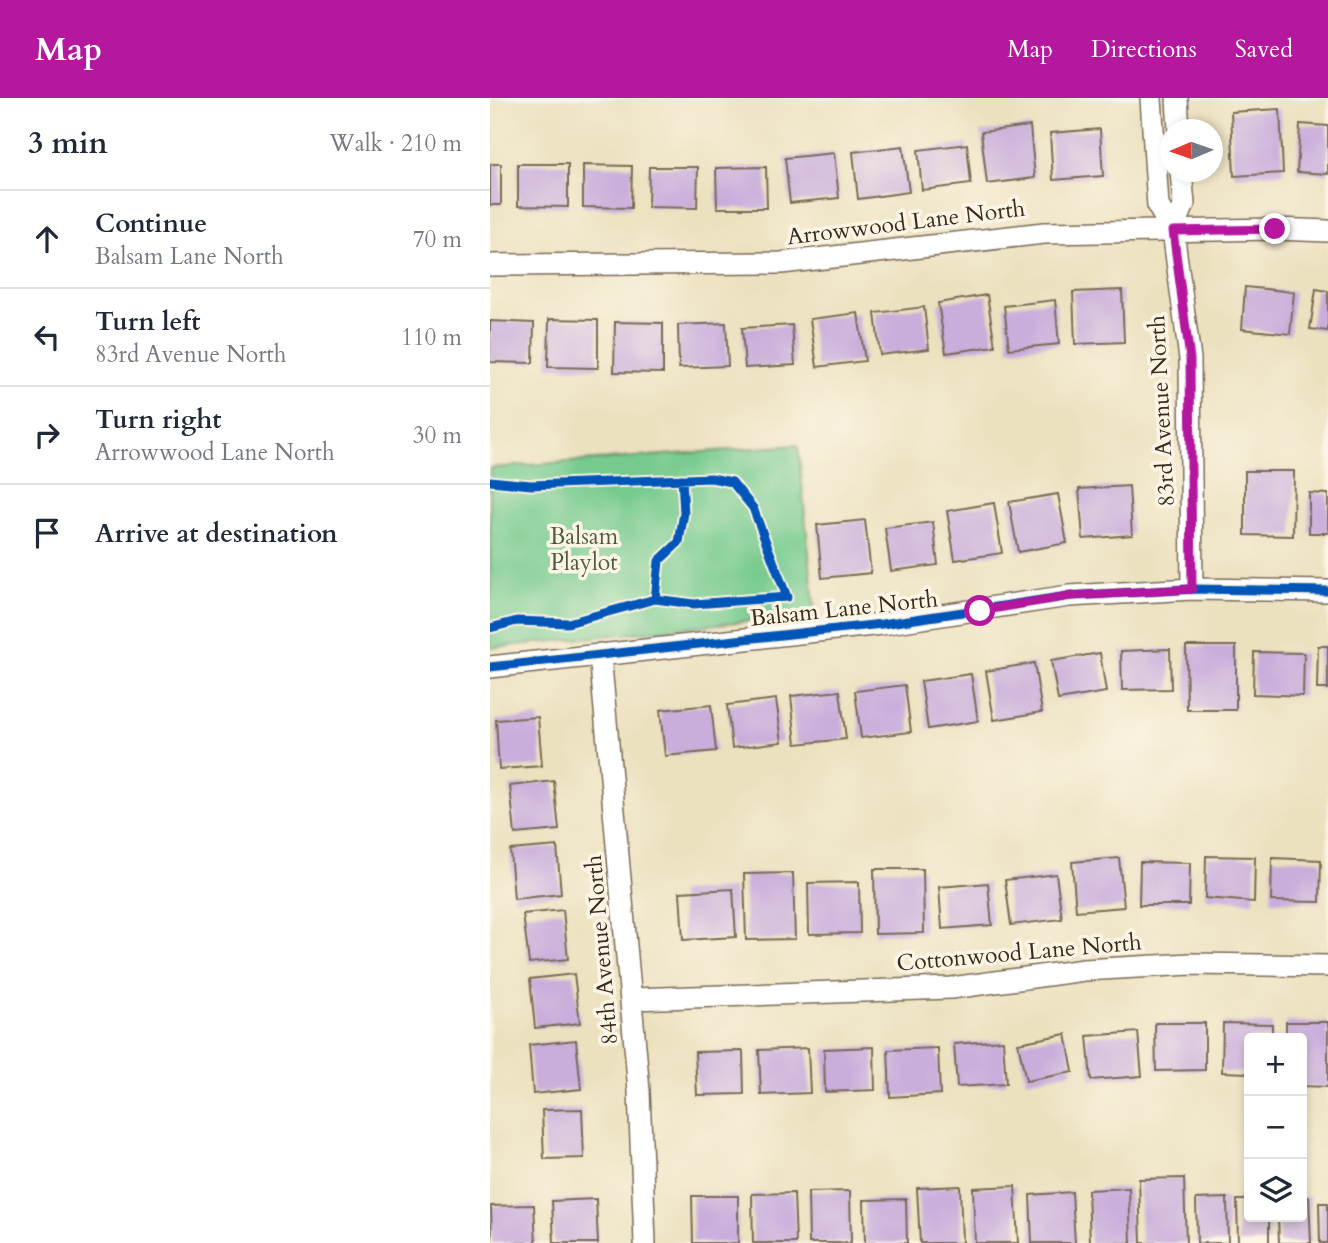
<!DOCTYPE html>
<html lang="en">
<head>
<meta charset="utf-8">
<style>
	:root { --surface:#fff; --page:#f6f6f7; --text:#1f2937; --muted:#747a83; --line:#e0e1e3; --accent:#b5179e }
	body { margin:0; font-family:Cardo,serif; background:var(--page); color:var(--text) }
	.controls { position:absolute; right:21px; bottom:21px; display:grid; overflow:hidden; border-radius:7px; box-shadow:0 4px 10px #0003 }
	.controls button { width:63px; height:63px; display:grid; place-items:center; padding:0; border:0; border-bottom:2px solid var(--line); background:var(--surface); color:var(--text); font:35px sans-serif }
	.compass { position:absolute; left:670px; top:21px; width:63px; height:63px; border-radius:50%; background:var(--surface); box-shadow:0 4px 10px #0003; rotate:268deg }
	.stop { position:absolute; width:21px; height:21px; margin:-16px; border:5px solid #b5179e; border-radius:50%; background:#fff }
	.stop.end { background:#b5179e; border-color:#fff; box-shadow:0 2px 7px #0008 }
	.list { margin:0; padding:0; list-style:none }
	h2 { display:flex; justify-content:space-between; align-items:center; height:91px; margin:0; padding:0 28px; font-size:30px }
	h2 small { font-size:23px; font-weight:400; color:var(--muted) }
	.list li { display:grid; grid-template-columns:46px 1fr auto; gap:21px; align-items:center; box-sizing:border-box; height:98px; padding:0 28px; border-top:2px solid var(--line) }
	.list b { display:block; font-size:26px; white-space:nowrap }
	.list p { margin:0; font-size:23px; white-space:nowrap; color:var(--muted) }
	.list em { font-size:23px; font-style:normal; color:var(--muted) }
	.icon { flex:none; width:38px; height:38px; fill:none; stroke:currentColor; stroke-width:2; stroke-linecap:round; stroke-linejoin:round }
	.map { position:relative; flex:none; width:838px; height:1145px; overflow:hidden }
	header { display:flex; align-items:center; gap:42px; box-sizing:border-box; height:98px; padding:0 35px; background:var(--accent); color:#fff }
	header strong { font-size:33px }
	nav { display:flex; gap:38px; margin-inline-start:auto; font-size:24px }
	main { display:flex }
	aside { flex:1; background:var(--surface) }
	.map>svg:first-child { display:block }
	.green { fill:#76ca8e; stroke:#587a56; stroke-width:2 }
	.building { fill:#c9addb }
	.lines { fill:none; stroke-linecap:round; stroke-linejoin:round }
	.minor-casing { stroke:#796a56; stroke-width:24 }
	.minor { stroke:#fff; stroke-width:21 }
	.cycleway-casing { stroke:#fcf5e5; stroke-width:13 }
	.cycleway { stroke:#0057b8; stroke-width:9 }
	.route { stroke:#b5179e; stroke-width:9 }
	.labels { text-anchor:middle; stroke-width:7; stroke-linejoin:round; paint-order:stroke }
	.street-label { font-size:23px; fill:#3b2a1e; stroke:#fcf5e5 }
	.park-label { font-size:23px; fill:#4d5a40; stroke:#fcf5e5 }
</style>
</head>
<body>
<header>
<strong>Map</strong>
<nav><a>Map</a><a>Directions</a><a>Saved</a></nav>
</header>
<main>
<aside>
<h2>3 min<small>Walk · 210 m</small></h2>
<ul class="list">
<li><svg class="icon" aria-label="ahead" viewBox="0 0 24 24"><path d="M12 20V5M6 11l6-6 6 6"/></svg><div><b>Continue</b><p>Balsam Lane North</p></div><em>70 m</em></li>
<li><svg class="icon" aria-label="left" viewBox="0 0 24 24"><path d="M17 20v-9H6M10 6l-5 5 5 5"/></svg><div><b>Turn left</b><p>83rd Avenue North</p></div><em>110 m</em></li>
<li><svg class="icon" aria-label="right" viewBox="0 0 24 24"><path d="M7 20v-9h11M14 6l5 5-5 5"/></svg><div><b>Turn right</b><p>Arrowwood Lane North</p></div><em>30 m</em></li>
<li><svg class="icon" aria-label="arrive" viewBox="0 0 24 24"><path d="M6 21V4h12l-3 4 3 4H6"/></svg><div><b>Arrive at destination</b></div></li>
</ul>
</aside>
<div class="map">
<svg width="838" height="1145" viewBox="0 0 838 1145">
	<rect width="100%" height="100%" fill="#fcf5e5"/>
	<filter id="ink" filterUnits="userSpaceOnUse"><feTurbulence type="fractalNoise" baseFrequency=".0143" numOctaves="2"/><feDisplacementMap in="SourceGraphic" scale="14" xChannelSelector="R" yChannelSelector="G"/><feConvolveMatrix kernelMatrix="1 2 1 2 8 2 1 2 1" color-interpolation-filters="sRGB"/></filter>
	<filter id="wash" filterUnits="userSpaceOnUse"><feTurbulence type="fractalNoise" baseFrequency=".00686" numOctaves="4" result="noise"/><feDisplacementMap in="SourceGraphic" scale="28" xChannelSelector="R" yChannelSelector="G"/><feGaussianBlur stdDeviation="1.57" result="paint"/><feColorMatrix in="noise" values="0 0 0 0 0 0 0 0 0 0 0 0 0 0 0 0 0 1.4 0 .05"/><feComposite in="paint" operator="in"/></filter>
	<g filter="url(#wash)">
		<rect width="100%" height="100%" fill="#ece1bf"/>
		<path class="green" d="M308,347L325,516L0,550V370Z"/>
		<g id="blocks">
			<path class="building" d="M790,11L793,75L744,78L741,14Z
				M810,26L838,28V76L807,74Z
				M540,28L545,80L497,86L491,34Z
				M610,31L613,78L563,82L560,35Z
				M477,46L481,86L432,92L428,52Z
				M413,48L419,94L368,101L363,54Z
				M344,55L349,100L300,105L295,60Z
				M0,66H11V107H0Z
				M28,66H78V109L28,108Z
				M93,67L142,68L141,110L93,109Z
				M159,69H208L207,110L158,109Z
				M276,69L277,110H227L226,70Z
				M755,189L804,194L800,236L752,231Z
				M826,191L838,193V233L820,231Z
				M632,192L634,244L585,246L583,194Z
				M497,197L505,248L456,255L448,205Z
				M565,202L569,246L519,251L514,208Z
				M434,209L439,251L390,257L385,215Z
				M368,215L375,263L327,269L320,221Z
				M59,221L108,222V270L58,269Z
				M0,223L44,225L43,265L0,264Z
				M125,224L173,225V275L124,274Z
				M236,225L238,268L189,270L188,227Z
				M302,227L305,267L255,270L252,230Z
				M755,373H804L803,438L755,437Z
				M639,388L642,437L593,441L589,391Z
				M819,395L838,396V435H819Z
				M568,396L577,445L528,454L519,404Z
				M504,405L512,455L465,462L457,413Z
				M375,422L381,475L332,480L327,427Z
				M443,424L448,467L401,473L395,430Z
				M696,548H746V612H697Z
				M828,548H838V591H827Z
				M680,551L681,591L632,592L631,553Z
				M764,554L814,555L813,598L763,596Z
				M610,555L616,594L568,602L561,563Z
				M544,565L552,614L504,622L496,573Z
				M481,576L488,623L438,631L431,583Z
				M415,587L421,634L371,640L365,593Z
				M350,593L356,641L306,646L301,598Z
				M286,601L292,644L242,650L237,607Z
				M221,607L226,653L175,658L170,612Z
				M48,619L52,668L9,671L6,622Z
				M64,683L69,732L25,736L20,688Z
				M67,748L71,796L24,801L20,752Z
				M716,758L765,759L764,804L715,800Z
				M629,760L634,809L586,813L582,764Z
				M782,760L831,762L830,804L781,803Z
				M650,764L700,765L699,807H649Z
				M384,771H433L434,835L385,836Z
				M303,775L305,841L256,842L254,776Z
				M566,776L572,821L521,827L515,782Z
				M369,784L370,835L319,836L318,785Z
				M498,785L502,827L452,831L449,789Z
				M243,791L246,839L193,842L190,794Z
				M73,812L78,861L39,865L33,816Z
				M84,876L90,925L45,930L40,881Z
				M796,924H838V989L812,988V940H796Z
				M665,925H715V972L666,973Z
				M733,925L782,926V940H759V975L732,974Z
				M648,934L652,978L601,982L597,938Z
				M576,936L583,974L536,983L528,945Z
				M86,942L91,991L43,996L39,947Z
				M513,942L516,986L467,989L464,946Z
				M384,949L385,992L335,994L334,951Z
				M318,950L320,995L271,997L269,952Z
				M448,950L450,996L400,999L398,952Z
				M253,953L254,996L207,997L205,954Z
				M92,1011L94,1060L54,1061L52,1012Z
				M694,1080L696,1145H651L649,1081Z
				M470,1088L472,1145H430L427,1090Z
				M525,1088L528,1145H485L483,1090Z
				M639,1090L641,1145H600L598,1092Z
				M360,1093L361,1145H319L318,1094Z
				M582,1094L585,1145H542L540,1097Z
				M304,1095L306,1145H263L262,1096Z
				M202,1098H248V1145H203Z
				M812,1099H819L821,1145H789L788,1119H812Z
				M737,1100L738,1145H707L706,1101Z
				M106,1101L108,1145H64L62,1103Z
				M416,1101L417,1145H375L374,1102Z
				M747,1102H759V1119H779V1145H748Z
				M829,1105H838V1145H830Z
				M44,1107L46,1145H2L1,1108Z"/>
		</g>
	</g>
	<g filter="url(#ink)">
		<use href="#blocks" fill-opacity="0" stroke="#796a56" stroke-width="2"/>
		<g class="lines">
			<g class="minor-casing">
				<path id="minor" d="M661,0L668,108L683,133L694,106L691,74
					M687,0L689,32
					M683,133L700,261L702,491
					M0,167L291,165L554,135L785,131L838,133
					M110,556L149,993L155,1145
					M0,569L392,526L579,498L702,491L838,493
					M142,901L461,890L594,872L701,866L838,868"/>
			</g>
			<use href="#minor" class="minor"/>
			<g class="cycleway-casing">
				<path id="cycleway" d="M0,383L41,387L221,380L242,384L263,410L297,499L204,506L165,501L78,525L27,523L0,530
					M165,501L169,463L189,444L194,415L192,381
					M0,569L392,526L579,498L702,491L838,493"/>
			</g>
			<use href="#cycleway" class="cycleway"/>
		</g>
	</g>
	<g class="lines" filter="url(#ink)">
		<path class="route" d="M490,513L579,498L702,491L700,261L683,133L785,131"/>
	</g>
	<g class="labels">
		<g class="street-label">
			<text transform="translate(416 124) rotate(-7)" y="8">Arrowwood Lane North</text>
			<text transform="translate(671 313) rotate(-93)" y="8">83rd Avenue North</text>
			<text transform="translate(354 510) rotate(-6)" y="8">Balsam Lane North</text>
			<text transform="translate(111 852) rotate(-95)" y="8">84th Avenue North</text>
			<text transform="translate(529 854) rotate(-5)" y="8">Cottonwood Lane North</text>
		</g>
		<g class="park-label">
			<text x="94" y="446">Balsam<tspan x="94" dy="26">Playlot</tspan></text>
		</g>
	</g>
</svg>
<div class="controls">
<button>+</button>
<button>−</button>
<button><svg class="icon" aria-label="layers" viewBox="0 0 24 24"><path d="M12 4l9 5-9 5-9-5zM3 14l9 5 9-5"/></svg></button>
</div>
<svg class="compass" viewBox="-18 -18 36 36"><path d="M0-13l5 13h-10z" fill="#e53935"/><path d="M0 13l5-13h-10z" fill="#747a83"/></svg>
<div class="stop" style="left:490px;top:513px"></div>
<div class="stop end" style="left:785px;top:131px"></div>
</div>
</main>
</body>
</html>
